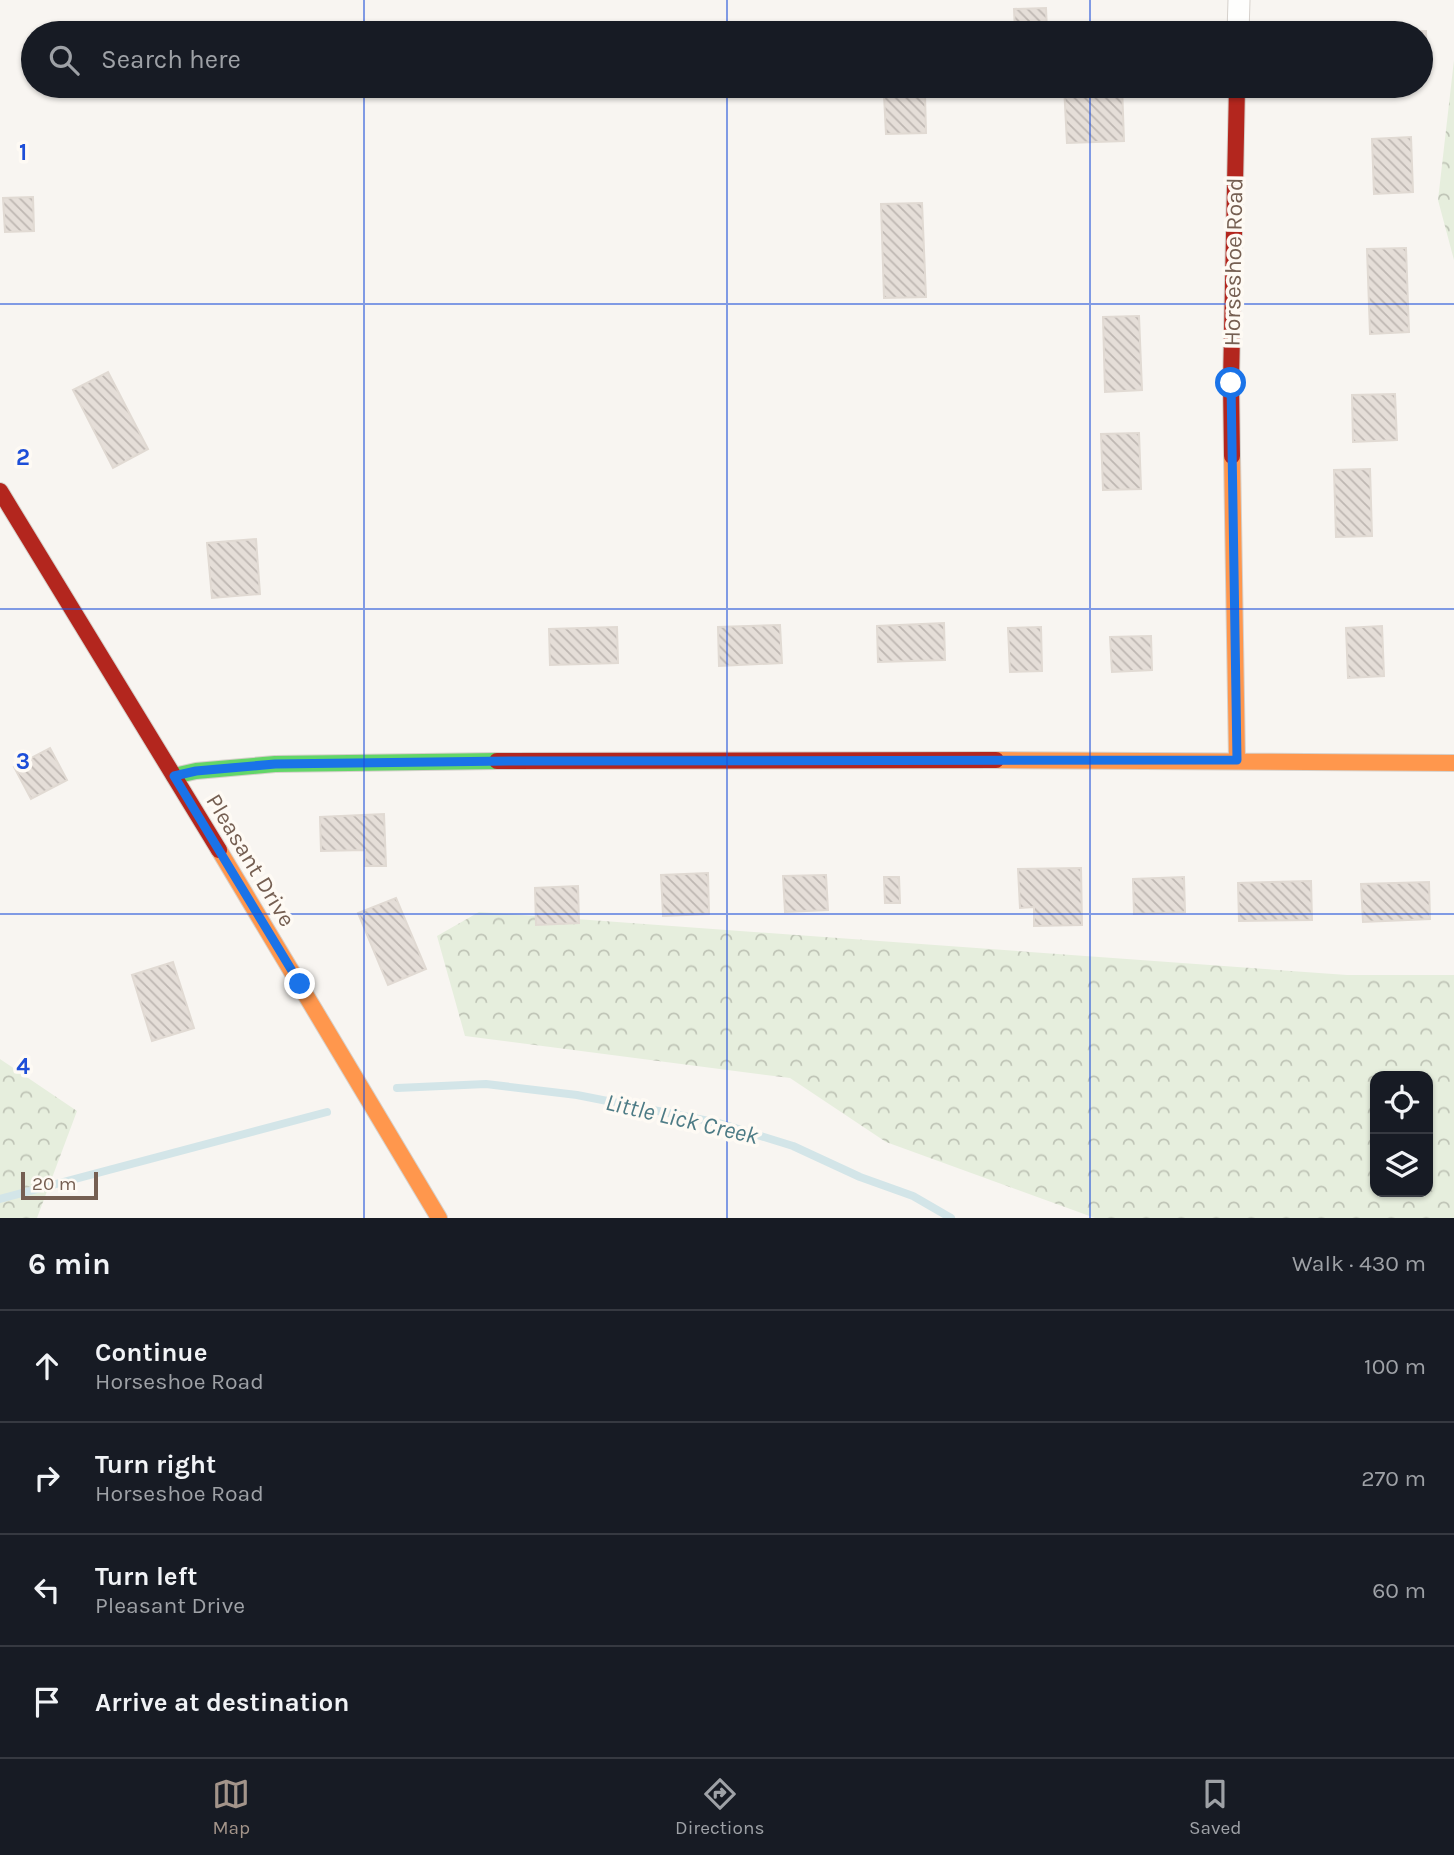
<!DOCTYPE html>
<html lang="en">
<head>
<meta charset="utf-8">
<style>
	:root { --surface:#171b24; --page:#20242c; --text:#f1f3f6; --muted:#9ea1a6; --line:#363941; --accent:#a3948a }
	body { margin:0; font-family:Karla,sans-serif; background:var(--page); color:var(--text) }
	.controls { position:absolute; right:21px; bottom:21px; display:grid; overflow:hidden; border-radius:14px; box-shadow:0 2px 5px #0004 }
	.controls button { width:63px; height:63px; display:grid; place-items:center; padding:0; border:0; border-bottom:2px solid var(--line); background:var(--surface); color:var(--text); font:35px sans-serif }
	.scale { position:absolute; left:21px; bottom:18px; width:77px; box-sizing:border-box; padding-left:7px; border:4px solid #755f52; border-top:0; font-size:19px; line-height:24px; white-space:nowrap; color:#755f52; -webkit-text-stroke:5px #fefaf4; paint-order:stroke }
	.stop { position:absolute; width:21px; height:21px; margin:-16px; border:5px solid #1a73e8; border-radius:50%; background:#fff }
	.stop.end { background:#1a73e8; border-color:#fff; box-shadow:0 2px 7px #0008 }
	.list { margin:0; padding:0; list-style:none }
	h2 { display:flex; justify-content:space-between; align-items:center; height:91px; margin:0; padding:0 28px; font-size:30px }
	h2 small { font-size:23px; font-weight:400; color:var(--muted) }
	.list li { display:grid; grid-template-columns:46px 1fr auto; gap:21px; align-items:center; box-sizing:border-box; height:112px; padding:0 28px; border-top:2px solid var(--line) }
	.list b { display:block; font-size:26px; white-space:nowrap }
	.list p { margin:0; font-size:23px; white-space:nowrap; color:var(--muted) }
	.list em { font-size:23px; font-style:normal; color:var(--muted) }
	.icon { flex:none; width:38px; height:38px; fill:none; stroke:currentColor; stroke-width:2; stroke-linecap:round; stroke-linejoin:round }
	.map { position:relative; flex:none; width:1454px; height:1218px; overflow:hidden }
	.search { position:absolute; background:var(--surface); box-shadow:0 2px 5px #0004; left:21px; right:21px; top:21px; height:77px; display:flex; align-items:center; gap:18px; box-sizing:border-box; padding:0 24px; border-radius:38px; color:var(--muted); font-size:26px }
	.sheet { height:539px; background:var(--surface) }
	nav { display:flex; justify-content:space-around; align-items:center; box-sizing:border-box; height:98px; border-top:2px solid var(--line); background:var(--surface); font-size:19px; color:var(--muted) }
	nav a { display:grid; justify-items:center; gap:4px }
	nav .on { color:var(--accent) }
	.map>svg:first-child { display:block }
	.forest { fill:url(#forest-crowns); fill-rule:evenodd }
	.lines { fill:none; stroke-linecap:round; stroke-linejoin:round }
	.stream { stroke:#d3e5e8; stroke-width:8 }
	.building { fill:url(#building-back-hatch); stroke:#e1dad3; stroke-width:2 }
	.street-casing { stroke:#d6d1cc; stroke-width:23 }
	.fast-casing { stroke:#d6d1cb; stroke-width:18 }
	.slow-casing { stroke:#d6d1cb; stroke-width:18 }
	.jam-casing { stroke:#d6d1cb; stroke-width:18 }
	.street { stroke:#fefefd; stroke-width:21 }
	.fast { stroke:#63d668; stroke-width:16 }
	.slow { stroke:#ff974d; stroke-width:16 }
	.jam { stroke:#b3261e; stroke-width:16 }
	.route { stroke:#1a73e8; stroke-width:9 }
	.grid { fill:none; stroke:#1d4ed8; stroke-width:2; stroke-opacity:0.55 }
	.labels { text-anchor:middle; stroke-width:7; stroke-linejoin:round; paint-order:stroke }
	.street-label { font-size:23px; fill:#755f52; stroke:#fefaf4 }
	.water-label { font-size:24px; font-style:italic; fill:#4d7b85; stroke:#fefaf4 }
	.grid-label { font-size:23px; text-anchor:middle; font-weight:bold; fill:#1d4ed8; stroke:#fefaf4; stroke-width:7; stroke-linejoin:round; paint-order:stroke }
</style>
</head>
<body>
<div class="map">
<svg width="1454" height="1218" viewBox="0 0 1454 1218">
	<defs>
		<pattern id="forest-crowns" width="20" height="18" patternUnits="userSpaceOnUse" patternTransform="scale(1.75)"><rect width="20" height="18" fill="#e6eedd"/><path d="M2 6a3 3 0 1 1 6 0M12 15a3 3 0 1 1 6 0" fill="none" stroke="#bfc4b6"/></pattern>
		<pattern id="building-back-hatch" width="6" height="6" patternUnits="userSpaceOnUse" patternTransform="scale(1.75)"><rect width="6" height="6" fill="#e5ded8"/><path d="M-1 5l2 2M0 0l6 6M5-1l2 2" fill="none" stroke="#beb7b2"/></pattern>
	</defs>
	<rect width="100%" height="100%" fill="#f8f5f1"/>
	<path class="forest" d="M1454,60V260L1438,200Z
		M479,912L1347,975H1454V1218H1095L886,1142L790,1078L465,1036L437,936ZM1375,1076H1428V1192H1375Z
		M0,1059L77,1111L37,1218H0Z"/>
	<g class="lines">
		<path class="stream" d="M397,1088L486,1084L577,1095L719,1123L793,1146L860,1177L913,1196L951,1218
			M0,1199L327,1112"/>
	</g>
	<path class="building" d="M1046,8L1047,31L1015,32L1014,9Z
		M1426,31L1427,74H1421V33L1383,32Z
		M1064,86H1122L1124,141L1067,143Z
		M925,94L926,133L886,134L884,95Z
		M1411,137L1413,192L1374,194L1372,139Z
		M33,197L34,231L5,232L3,198Z
		M922,203L926,297L884,298L881,204Z
		M1406,248L1409,332L1370,334L1367,249Z
		M1139,316L1142,390L1105,392L1103,317Z
		M108,372L148,449L113,468L73,390Z
		M1395,394L1397,440L1353,442L1352,395Z
		M1139,433L1141,489L1103,490L1101,434Z
		M1370,469L1372,536L1336,537L1334,470Z
		M256,539L260,594L212,598L207,543Z
		M944,623L945,660L878,662L877,626Z
		M780,625L782,663L719,666L718,627Z
		M1382,626L1384,676L1348,678L1346,628Z
		M617,627L618,663L550,665L549,629Z
		M1041,627L1042,671L1010,672L1008,628Z
		M1151,636L1152,670L1112,672L1110,637Z
		M50,748L67,780L31,799L14,767Z
		M384,814L386,866H365V850L321,851L320,817Z
		M1081,868L1082,925L1034,926V907L1020,908L1018,869Z
		M708,873L709,914L663,916L661,875Z
		M826,875L828,910L785,912L783,876Z
		M884,877H899L900,903H885Z
		M1184,877L1185,912L1134,914L1133,879Z
		M1311,881L1312,920L1239,921L1238,883Z
		M1429,882L1430,919L1363,922L1361,884Z
		M578,886L579,923L536,925L535,888Z
		M396,898L426,969L388,985L358,913Z
		M173,962L194,1028L152,1041L132,975Z"/>
	<g class="lines">
		<g class="street-casing">
			<path id="street" d="M1238,33L1239,0"/>
		</g>
		<g class="fast-casing">
			<path id="fast" d="M174,776L196,771L275,764L497,761"/>
		</g>
		<g class="slow-casing">
			<path id="slow" d="M1232,456L1237,760
				M996,760L1454,763
				M219,850L439,1218"/>
		</g>
		<g class="jam-casing">
			<path id="jam" d="M1232,456L1231,383L1237,86
				M0,491L219,850
				M497,761L996,760"/>
		</g>
		<use href="#street" class="street"/>
		<use href="#fast" class="fast"/>
		<use href="#slow" class="slow"/>
		<use href="#jam" class="jam"/>
	</g>
	<g class="lines">
		<path class="route" d="M300,984L174,776L196,771L275,764L509,761L1237,760L1231,383"/>
	</g>
	<path class="grid" d="M364,0V33M727,0V33M1090,0V33M364,86V1218M727,86V1218M1090,86V1218M0,304H1454M0,609H1454M0,914H1454"/>
	<g class="labels">
		<g class="street-label">
			<text transform="translate(1233 262) rotate(-89)" y="8">Horseshoe Road</text>
			<text transform="translate(251 860) rotate(59)" y="8">Pleasant Drive</text>
		</g>
		<g class="water-label">
			<text transform="translate(682 1119) rotate(13)" y="8">Little Lick Creek</text>
		</g>
	</g>
	<g class="grid-label">
		<text x="23" y="160">1</text>
		<text x="23" y="465">2</text>
		<text x="23" y="769">3</text>
		<text x="23" y="1074">4</text>
	</g>
</svg>
<div class="controls">
<button><svg class="icon" aria-label="locate" viewBox="0 0 24 24"><circle cx="12" cy="12" r="6"/><path d="M12 2v4M12 18v4M2 12h4M18 12h4"/></svg></button>
<button><svg class="icon" aria-label="layers" viewBox="0 0 24 24"><path d="M12 4l9 5-9 5-9-5zM3 14l9 5 9-5"/></svg></button>
</div>
<div class="scale">20 m</div>
<div class="stop" style="left:1231px;top:383px"></div>
<div class="stop end" style="left:300px;top:984px"></div>
<div class="search"><svg class="icon" aria-label="search" viewBox="0 0 24 24"><circle cx="10" cy="10" r="6"/><path d="M15 15l6 6"/></svg>Search here</div>
</div>
<section class="sheet">
<h2>6 min<small>Walk · 430 m</small></h2>
<ul class="list">
<li><svg class="icon" aria-label="ahead" viewBox="0 0 24 24"><path d="M12 20V5M6 11l6-6 6 6"/></svg><div><b>Continue</b><p>Horseshoe Road</p></div><em>100 m</em></li>
<li><svg class="icon" aria-label="right" viewBox="0 0 24 24"><path d="M7 20v-9h11M14 6l5 5-5 5"/></svg><div><b>Turn right</b><p>Horseshoe Road</p></div><em>270 m</em></li>
<li><svg class="icon" aria-label="left" viewBox="0 0 24 24"><path d="M17 20v-9H6M10 6l-5 5 5 5"/></svg><div><b>Turn left</b><p>Pleasant Drive</p></div><em>60 m</em></li>
<li><svg class="icon" aria-label="arrive" viewBox="0 0 24 24"><path d="M6 21V4h12l-3 4 3 4H6"/></svg><div><b>Arrive at destination</b></div></li>
</ul>
</section>
<nav>
<a class="on"><svg class="icon" aria-label="map" viewBox="0 0 24 24"><path d="M3 6l6-2 6 2 6-2v14l-6 2-6-2-6 2zM9 4v14M15 6v14"/></svg>Map</a>
<a><svg class="icon" aria-label="directions" viewBox="0 0 24 24"><path d="M12 3l9 9-9 9-9-9zM9 14v-3h6M13 9l2 2-2 2"/></svg>Directions</a>
<a><svg class="icon" aria-label="saved" viewBox="0 0 24 24"><path d="M7 4h10v16l-5-4-5 4z"/></svg>Saved</a>
</nav>
</body>
</html>
